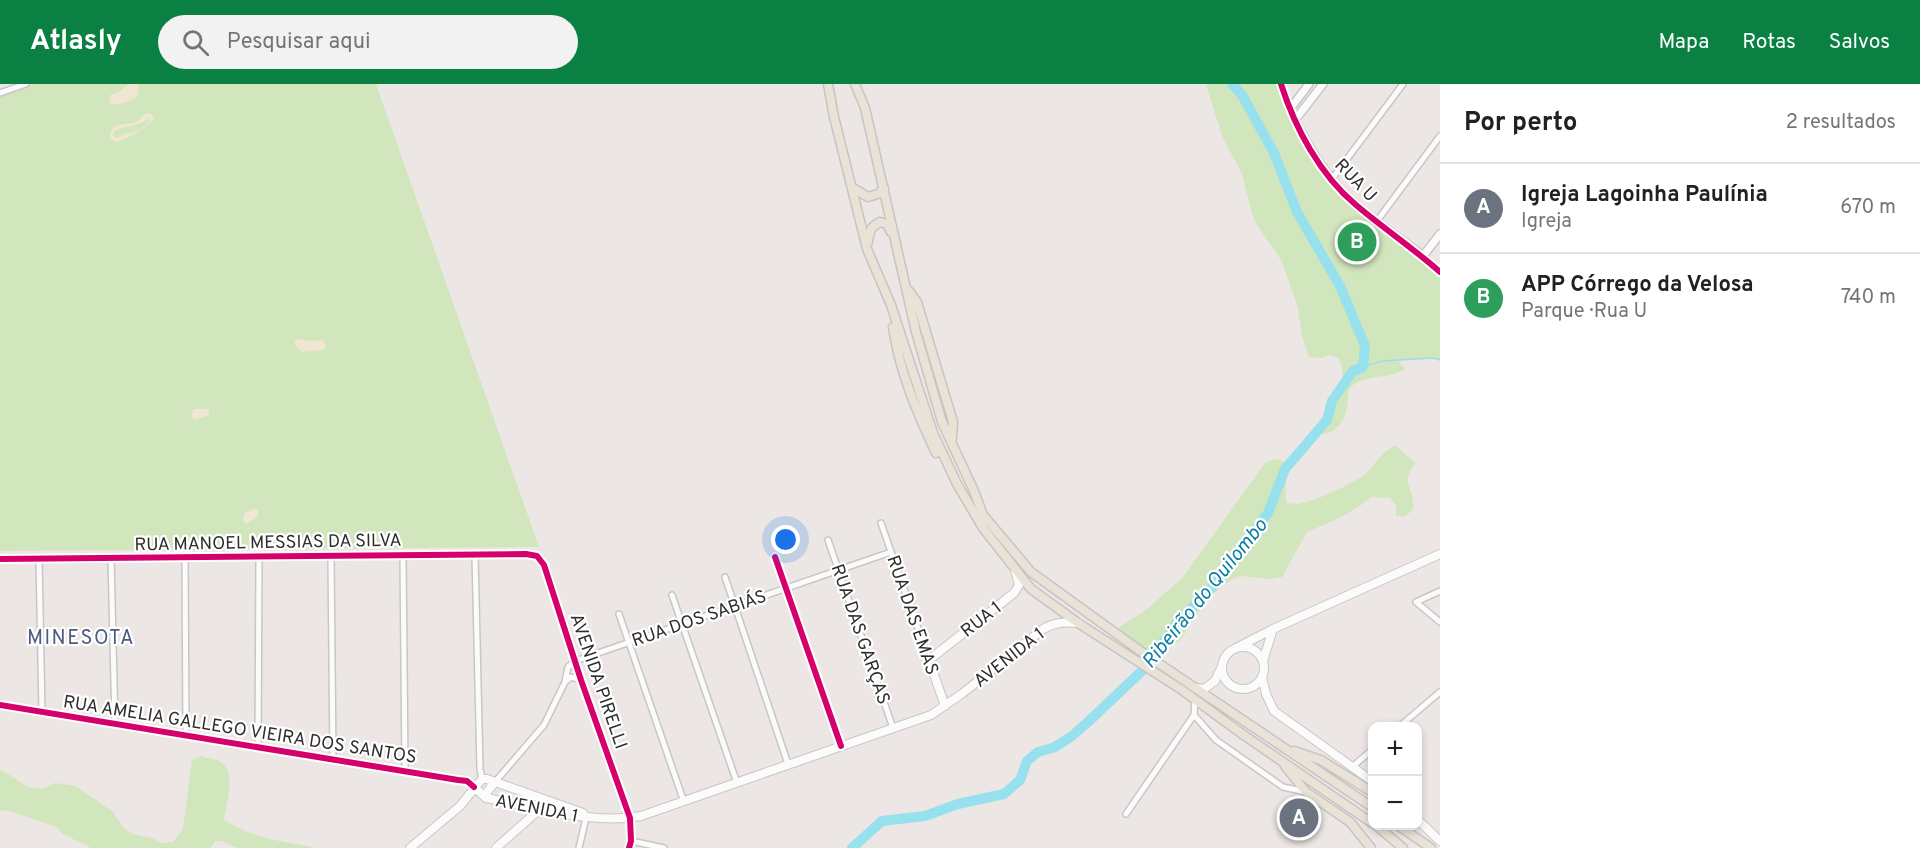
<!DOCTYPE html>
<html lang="pt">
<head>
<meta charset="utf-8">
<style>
	:root { --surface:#fff; --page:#f2f2f2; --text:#202124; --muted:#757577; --line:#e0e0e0; --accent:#0b8043 }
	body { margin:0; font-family:Overpass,sans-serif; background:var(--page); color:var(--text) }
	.controls { position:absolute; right:18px; bottom:18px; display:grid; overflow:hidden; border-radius:12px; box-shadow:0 3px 9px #0003 }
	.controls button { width:54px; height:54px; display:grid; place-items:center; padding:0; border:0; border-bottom:2px solid var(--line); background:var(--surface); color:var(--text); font:30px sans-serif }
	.you { position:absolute; left:786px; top:456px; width:21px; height:21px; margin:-15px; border:4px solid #fff; border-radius:50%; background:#1a73e8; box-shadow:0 0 0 9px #1a73e833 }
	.badge { display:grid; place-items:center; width:39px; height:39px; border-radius:50%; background:var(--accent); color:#fff; font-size:20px; font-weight:700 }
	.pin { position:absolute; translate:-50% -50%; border:3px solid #fff; box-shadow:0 2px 6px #0006 }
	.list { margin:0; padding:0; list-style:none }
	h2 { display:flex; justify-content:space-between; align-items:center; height:78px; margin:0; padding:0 24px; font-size:26px }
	h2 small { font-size:20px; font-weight:400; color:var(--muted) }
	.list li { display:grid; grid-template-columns:39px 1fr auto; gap:18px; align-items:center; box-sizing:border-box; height:90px; padding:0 24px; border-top:2px solid var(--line) }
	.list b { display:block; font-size:22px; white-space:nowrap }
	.list p { margin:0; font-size:20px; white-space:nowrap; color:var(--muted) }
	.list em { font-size:20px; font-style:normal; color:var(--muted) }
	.icon { flex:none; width:33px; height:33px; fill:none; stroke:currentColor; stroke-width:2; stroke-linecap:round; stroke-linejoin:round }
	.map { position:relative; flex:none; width:1440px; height:764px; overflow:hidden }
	header { display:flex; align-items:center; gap:36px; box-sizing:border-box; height:84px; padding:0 30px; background:var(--accent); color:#fff }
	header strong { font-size:28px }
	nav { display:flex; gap:33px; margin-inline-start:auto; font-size:21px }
	.search { width:420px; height:54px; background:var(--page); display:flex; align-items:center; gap:15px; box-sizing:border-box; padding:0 21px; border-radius:33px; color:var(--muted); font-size:22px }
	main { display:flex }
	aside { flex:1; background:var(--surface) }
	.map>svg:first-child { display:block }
	.green { fill:#d2e6bd }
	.sand { fill:#f0e7d2; fill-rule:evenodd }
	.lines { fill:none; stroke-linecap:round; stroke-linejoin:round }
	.stream { stroke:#97e0ed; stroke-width:1.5 }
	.river { stroke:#97e0ed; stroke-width:10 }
	.minor-casing { stroke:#c8c6c6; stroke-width:8 }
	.tertiary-casing { stroke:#c8c6c6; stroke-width:10 }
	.secondary-casing { stroke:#c8c6c6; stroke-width:10 }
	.primary-casing { stroke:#c6c4c4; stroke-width:11 }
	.minor { stroke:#fcfbfb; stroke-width:5 }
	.tertiary { stroke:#fcfbfb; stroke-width:7 }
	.secondary { stroke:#fcfbfb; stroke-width:8 }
	.primary { stroke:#e9e2d6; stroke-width:8 }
	.cycleway-casing { stroke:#fff; stroke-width:10 }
	.cycleway { stroke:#d6006c; stroke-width:6 }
	.labels { text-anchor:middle; stroke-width:4.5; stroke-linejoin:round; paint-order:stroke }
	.street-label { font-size:18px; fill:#2e2e2e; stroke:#fff }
	.water-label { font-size:20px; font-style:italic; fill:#0b7fa4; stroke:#fff }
	.neighbourhood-label { font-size:20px; letter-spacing:1.5px; fill:#4c5b80; stroke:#fff }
</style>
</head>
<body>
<header>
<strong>Atlasly</strong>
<div class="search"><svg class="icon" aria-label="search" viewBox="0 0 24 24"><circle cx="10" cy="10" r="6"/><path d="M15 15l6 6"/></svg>Pesquisar aqui</div>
<nav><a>Mapa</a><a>Rotas</a><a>Salvos</a></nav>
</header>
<main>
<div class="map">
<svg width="1440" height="764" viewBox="0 0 1440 764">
	<rect width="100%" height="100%" fill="#ece7e4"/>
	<path class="green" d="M32,0H376L539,463L0,467V10Z
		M1206,0H1279L1331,98L1440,187V276L1433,274L1398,276L1405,285C1389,296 1358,290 1350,305C1347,310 1348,319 1347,324C1343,343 1329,355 1310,348C1320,342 1322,336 1329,327C1340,310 1347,294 1339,274L1331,271L1321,274L1309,273L1302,252L1298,224L1288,195L1281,176L1257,141L1252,130L1242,90L1222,52Z
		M1395,361L1416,379C1398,400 1416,404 1413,426L1405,432H1396V422L1390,414L1371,413C1352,430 1330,438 1307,448L1282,493L1270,495L1241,492L1231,496L1207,514L1180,557L1162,568L1153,570L1130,553L1112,548L1146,526L1183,493L1265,379L1274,375L1284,377C1290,391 1283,404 1287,419C1290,419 1293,420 1296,420C1309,420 1355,399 1365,390C1375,380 1382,369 1395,361Z
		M201,672C207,675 213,674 219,677C238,687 226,720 224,736L247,748L269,755L317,764H237L221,757H215L211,764H91L63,750L56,743L13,728L0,726V685L28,703L42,705L55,699L76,702L113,728L124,744L132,750L152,754L162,759L173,758L183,745L192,676Z"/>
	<path class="sand" d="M128,0H136L139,2L138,12C130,17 118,23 109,19L110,11L120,8Z
		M146,29L151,30L154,34C151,41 125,57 118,57C113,58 112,55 110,52C112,38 122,41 134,39C139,37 142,33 146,29ZM148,35L150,37C147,40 142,45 137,47C130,50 127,48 117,54L113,52L114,47C126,42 138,42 148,35Z
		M298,255L308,257L323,256L326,263L323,266L302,268L295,261V256Z
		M194,325H207L209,327V331L194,336L191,332Z
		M253,425L258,426V432L247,440L243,438L244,430Z"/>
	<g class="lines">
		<path class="stream" d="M1363,283L1382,277L1433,274L1440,276"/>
		<path class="river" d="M852,764L882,737L925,732L958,720L1004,710L1020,696L1027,677L1038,668L1055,663L1072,652L1088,638L1145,584L1177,539L1220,495L1268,429L1285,385L1327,336L1332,317L1353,287L1363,283L1365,262L1340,202L1297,128L1274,69L1242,11L1232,0"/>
		<g class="minor-casing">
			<path id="minor" d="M1281,0L1290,25
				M0,9L26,0
				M1332,95L1403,0
				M1377,137L1440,52
				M1423,172L1440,188
				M881,439L929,576
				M828,456L893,644
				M403,471L405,686
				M475,471L480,685L482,695
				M185,473L186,651
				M331,473L333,676
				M775,473L841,662
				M0,475L526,470L537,472L544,481L581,596L630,734L631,757L629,764
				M39,475L42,629
				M111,475L115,640
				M725,493L788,680
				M1440,507L1416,518L1440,538
				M672,511L737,699
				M619,530L684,718
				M565,598L571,593L581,596
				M1195,616L1194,631L1216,656L1283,703L1306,708
				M0,621L458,696L467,697L474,703
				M1400,642L1440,608
				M258,663L259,473
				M1352,683L1372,666
				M495,698L544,641L565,598L568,583L575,577L891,468
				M1126,730L1194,631
				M631,757L664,764
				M579,764L586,734"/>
		</g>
		<g class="tertiary-casing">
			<path id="tertiary" d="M1309,0L1290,25C1306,60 1327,96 1356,121C1377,139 1401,155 1423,172L1440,150
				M1295,36L1323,0"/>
		</g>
		<g class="secondary-casing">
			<path id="secondary" d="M1222 584a21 21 0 1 1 42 0a21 21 0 1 1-42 0Z
				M1236,564L1273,545L1440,470
				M1263,577L1273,545
				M1262,593L1266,610L1274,627L1372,697
				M1196,604L1204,605L1215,597L1222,582
				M945,622L929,576L1014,509L1019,501L1015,486
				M474,703L486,714C535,723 592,741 641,732L931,631L963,609L1043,545C1055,538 1064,538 1078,539
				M486,714L487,708L495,698
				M1418,736L1440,757
				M410,764L460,722L482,695H487L583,729
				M496,764L541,724"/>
		</g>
		<g class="primary-casing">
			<path id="primary" d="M828,0L834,33L867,165L891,221L933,349L957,400L983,444L1031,505L1078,539L1182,606L1245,652L1372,739
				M855,0L865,24L916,248L942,338L974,407L983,431L1031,488L1139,566L1372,723
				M853,104L868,113L878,110L884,104
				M868,158C869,148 871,142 880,138L887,140L891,148
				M909,207L917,218L953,338L952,354
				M893,243C899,286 917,329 936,369
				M1294,667L1321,676L1372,708
				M1285,682L1306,708L1350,738L1371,764
				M1377,742L1403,764
				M1399,742L1431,764"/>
		</g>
		<use href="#minor" class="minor"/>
		<use href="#tertiary" class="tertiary"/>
		<use href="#secondary" class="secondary"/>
		<use href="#primary" class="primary"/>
		<g class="cycleway-casing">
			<path id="cycleway" d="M1281,0C1295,44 1320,91 1356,121C1383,144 1413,164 1440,188
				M775,473L841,662
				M0,475L526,470L537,472L544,481L581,596L630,734L631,757L629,764
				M0,621L458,696L467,697L474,703"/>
		</g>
		<use href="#cycleway" class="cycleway"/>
	</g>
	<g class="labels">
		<g class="street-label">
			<text transform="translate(1356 96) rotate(46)" y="6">RUA U</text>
			<text transform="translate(268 458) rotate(-1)" y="6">RUA MANOEL MESSIAS DA SILVA</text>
			<text transform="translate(913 531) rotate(71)" y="6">RUA DAS EMAS</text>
			<text transform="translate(699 534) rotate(-19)" y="6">RUA DOS SABIÁS</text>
			<text transform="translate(981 535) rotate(-38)" y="6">RUA 1</text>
			<text transform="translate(861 550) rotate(71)" y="6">RUA DAS GARÇAS</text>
			<text transform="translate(1009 573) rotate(-38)" y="6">AVENIDA 1</text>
			<text transform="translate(599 597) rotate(71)" y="6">AVENIDA PIRELLI</text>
			<text transform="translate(240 645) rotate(9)" y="6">RUA AMELIA GALLEGO VIEIRA DOS SANTOS</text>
			<text transform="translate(537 724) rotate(11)" y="6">AVENIDA 1</text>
		</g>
		<g class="water-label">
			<text transform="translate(1204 509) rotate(-51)" y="7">Ribeirão do Quilombo</text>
		</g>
		<g class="neighbourhood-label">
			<text x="81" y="560">MINESOTA</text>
		</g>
	</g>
</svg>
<div class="controls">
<button>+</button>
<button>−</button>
</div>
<div class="you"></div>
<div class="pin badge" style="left:1299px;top:734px;background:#6b7280">A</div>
<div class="pin badge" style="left:1357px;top:158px;background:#2e9e5b">B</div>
</div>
<aside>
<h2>Por perto<small>2 resultados</small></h2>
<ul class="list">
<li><span class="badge" style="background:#6b7280">A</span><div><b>Igreja Lagoinha Paulínia</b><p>Igreja</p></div><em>670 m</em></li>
<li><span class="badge" style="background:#2e9e5b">B</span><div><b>APP Córrego da Velosa</b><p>Parque · Rua U</p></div><em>740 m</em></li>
</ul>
</aside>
</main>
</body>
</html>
